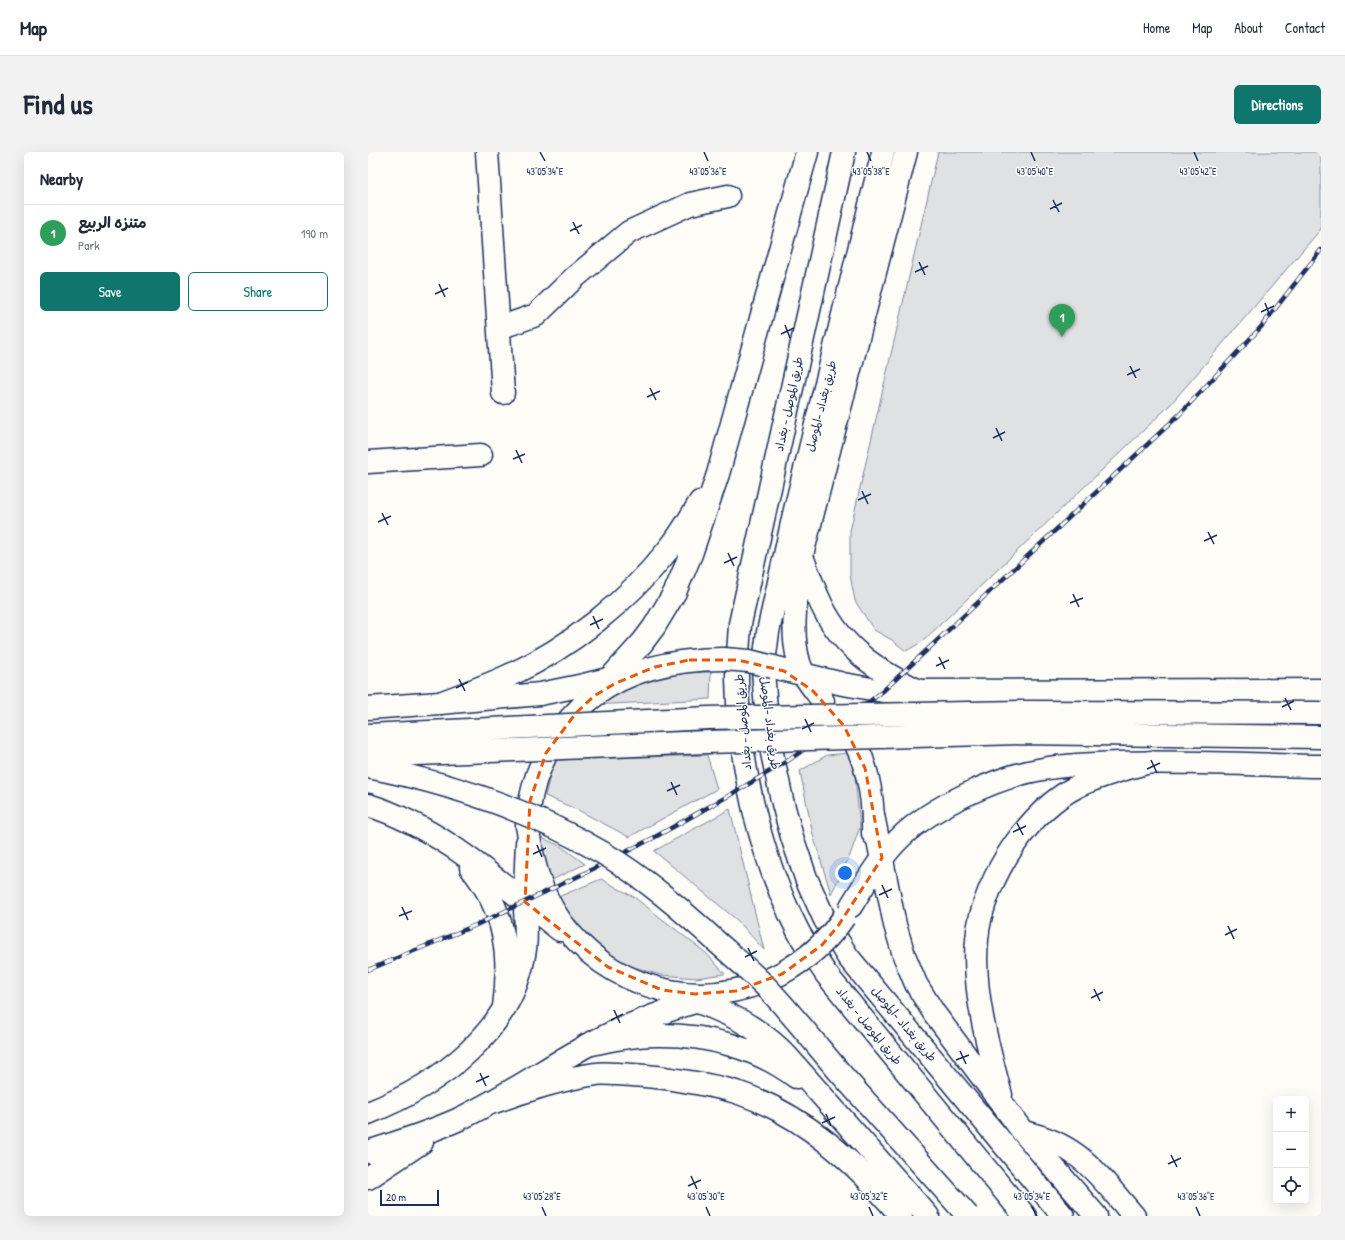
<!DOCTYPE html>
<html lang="en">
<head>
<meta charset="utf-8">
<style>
	:root { --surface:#fff; --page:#f2f2f3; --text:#1f2937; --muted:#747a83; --line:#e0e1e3; --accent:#0f766e }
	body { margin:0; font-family:"Patrick Hand","Playpen Sans Arabic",sans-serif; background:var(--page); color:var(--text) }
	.controls { position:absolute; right:12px; bottom:12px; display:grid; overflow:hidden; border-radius:6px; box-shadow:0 4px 16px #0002 }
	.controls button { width:36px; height:36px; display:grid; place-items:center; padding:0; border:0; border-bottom:1px solid var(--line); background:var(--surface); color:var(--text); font:20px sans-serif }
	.scale { position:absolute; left:12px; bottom:10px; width:59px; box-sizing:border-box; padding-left:4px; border:2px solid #1b2f5e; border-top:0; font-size:11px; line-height:14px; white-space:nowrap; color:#1b2f5e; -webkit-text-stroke:3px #fdfcf7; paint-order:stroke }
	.you { position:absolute; left:477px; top:721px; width:14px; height:14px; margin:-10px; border:3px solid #fff; border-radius:50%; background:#1a73e8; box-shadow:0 0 0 6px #1a73e833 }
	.badge { display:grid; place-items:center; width:26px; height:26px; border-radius:50%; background:var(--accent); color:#fff; font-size:13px; font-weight:700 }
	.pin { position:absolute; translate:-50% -33px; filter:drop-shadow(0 1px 2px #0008) }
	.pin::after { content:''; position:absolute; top:21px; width:14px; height:12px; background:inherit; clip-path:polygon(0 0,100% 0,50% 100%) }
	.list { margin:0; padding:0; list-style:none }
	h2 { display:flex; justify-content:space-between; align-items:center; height:52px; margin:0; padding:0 16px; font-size:17px }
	h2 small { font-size:13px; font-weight:400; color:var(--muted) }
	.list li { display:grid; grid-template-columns:26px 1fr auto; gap:12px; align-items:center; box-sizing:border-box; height:56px; padding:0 16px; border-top:1px solid var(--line) }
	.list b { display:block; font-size:15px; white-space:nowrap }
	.list p { margin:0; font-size:13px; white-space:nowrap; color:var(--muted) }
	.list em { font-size:13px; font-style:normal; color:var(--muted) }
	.actions { display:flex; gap:8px; padding:12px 16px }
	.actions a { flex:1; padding:9px 0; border:1px solid var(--accent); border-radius:6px; text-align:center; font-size:14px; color:var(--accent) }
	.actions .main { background:var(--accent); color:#fff }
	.icon { flex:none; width:22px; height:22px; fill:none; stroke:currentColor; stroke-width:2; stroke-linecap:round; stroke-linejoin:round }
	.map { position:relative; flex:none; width:953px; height:1064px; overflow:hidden; border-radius:6px }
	header { display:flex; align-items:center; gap:24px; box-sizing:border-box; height:56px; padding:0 20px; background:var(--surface); border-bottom:1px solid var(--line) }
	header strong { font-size:19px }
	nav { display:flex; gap:22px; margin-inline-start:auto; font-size:14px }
	.intro { display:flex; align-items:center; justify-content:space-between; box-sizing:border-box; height:96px; padding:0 24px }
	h1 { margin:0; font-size:28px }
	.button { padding:10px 18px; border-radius:6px; background:var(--accent); color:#fff; font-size:14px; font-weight:700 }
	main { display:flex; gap:24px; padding:0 24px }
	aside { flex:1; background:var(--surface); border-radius:6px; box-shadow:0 4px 16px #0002 }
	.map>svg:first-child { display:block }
	.green { fill:#e0e1e3; stroke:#7e88a0 }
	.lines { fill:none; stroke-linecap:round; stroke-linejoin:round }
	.street-casing { stroke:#1b2f5e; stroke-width:25 }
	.secondary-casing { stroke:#1b2f5e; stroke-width:25 }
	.primary-casing { stroke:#1b2f5e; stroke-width:25 }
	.highway-casing { stroke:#1b2f5e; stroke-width:25 }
	.street { stroke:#fdfcf7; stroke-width:22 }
	.secondary { stroke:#fdfcf7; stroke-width:22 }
	.primary { stroke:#fdfcf7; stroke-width:22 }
	.highway { stroke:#fdfcf7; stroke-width:22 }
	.rail-casing { stroke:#1b2f5e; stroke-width:4.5 }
	.rail { stroke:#fdfcf7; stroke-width:3; stroke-dasharray:9; stroke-linecap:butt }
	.primary-bridge-casing { stroke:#1b2f5e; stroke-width:25; stroke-linecap:butt }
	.highway-bridge-casing { stroke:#1b2f5e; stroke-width:25; stroke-linecap:butt }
	.primary-bridge { stroke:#fdfcf7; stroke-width:22 }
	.highway-bridge { stroke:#fdfcf7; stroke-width:22 }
	.marked { fill:none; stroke:#e8590c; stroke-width:3; stroke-dasharray:8 5; stroke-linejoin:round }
	.ticks { fill:none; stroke:#1b2f5e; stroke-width:1.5 }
	.labels { text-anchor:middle; stroke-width:3; stroke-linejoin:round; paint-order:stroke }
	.street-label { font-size:12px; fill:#1b2f5e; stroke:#fdfcf7 }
	.ticks-label { font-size:10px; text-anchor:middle; fill:#1b2f5e; stroke:#fdfcf7; stroke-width:3; stroke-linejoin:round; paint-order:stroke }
</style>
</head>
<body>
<header>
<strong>Map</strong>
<nav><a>Home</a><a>Map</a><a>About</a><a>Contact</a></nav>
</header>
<div class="intro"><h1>Find us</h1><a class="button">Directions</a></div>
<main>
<aside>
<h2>Nearby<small></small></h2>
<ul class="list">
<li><span class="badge" style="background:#2e9e5b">1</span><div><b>متنزه الربيع</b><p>Park</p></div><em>190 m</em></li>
</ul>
<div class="actions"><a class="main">Save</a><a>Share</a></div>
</aside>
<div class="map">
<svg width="953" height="1064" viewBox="0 0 953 1064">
	<rect width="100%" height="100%" fill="#fdfcf7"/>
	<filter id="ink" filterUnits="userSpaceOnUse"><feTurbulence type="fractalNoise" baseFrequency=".025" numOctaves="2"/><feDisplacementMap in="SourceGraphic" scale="8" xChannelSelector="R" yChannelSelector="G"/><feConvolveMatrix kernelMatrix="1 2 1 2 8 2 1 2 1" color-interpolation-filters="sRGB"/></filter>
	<g filter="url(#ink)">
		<path class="green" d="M570,0H953V77L802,253L554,490L538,499L524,488L506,478L487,449L482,423V379Z
			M343,520L342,547L225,553L241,542L304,521Z
			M481,601L487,625L492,675L481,706L463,742L445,683L432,619L459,603Z
			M339,603L349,637L261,685L210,658L177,644L186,608Z
			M362,657L396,798L370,769L286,699Z
			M170,684L194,695L217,712L182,729Z
			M233,727L266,745L338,801L357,822L328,826L293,823L259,813L229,794L208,771L190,745Z"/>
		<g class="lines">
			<g class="street-casing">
				<path id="street" d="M119,0L135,241
					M131,176L168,163L206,126L261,80L322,52L360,44
					M0,310L113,303"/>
			</g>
			<g class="secondary-casing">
				<path id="secondary" d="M120,952C155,940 191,927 228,922C234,921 242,922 249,922C265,923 281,924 297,926C322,930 348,933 371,941C437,963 489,1012 533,1064
					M0,961C71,933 146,879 157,797C159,783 157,767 157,752C157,731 158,711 159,691
					M655,980C712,992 730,1023 766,1064
					M0,1000C30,990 60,981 89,968C134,947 175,918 218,894C256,873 299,858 340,846
					M0,1026L54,990"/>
			</g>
			<g class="primary-casing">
				<path id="primary" d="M356,507C310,507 263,516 226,544C191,571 166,614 161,658C160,663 159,669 159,674C160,679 161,685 162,690C168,725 178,752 200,779C226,810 262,832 302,839C344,847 389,838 424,815
					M405,515L475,532L515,539L953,538
					M0,556L72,551L172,542L216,533L244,526
					M474,571C499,601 506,645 505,682
					M0,653C74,676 132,731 192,778
					M103,716C137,757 143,804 136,855
					M483,754C498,730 512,705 533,685C565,654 631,624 675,617C700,612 726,612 751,611C818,609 886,613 953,614"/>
			</g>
			<g class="highway-casing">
				<path id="highway" d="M476,0L372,472C371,491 369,509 369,527C371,613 391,702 430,779C438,794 449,808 458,822L657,1064
					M515,0L426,362L400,480L395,518L398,558L404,601L414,648L424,685L438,726L457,768L480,805L695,1064
					M435,407C440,420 444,432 450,445C470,493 506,517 551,539
					M226,544L274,491L286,475L307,440L323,402L350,322L439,0
					M455,549C446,537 435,525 431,510C421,476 430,438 434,403L538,0
					M72,551C95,542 119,534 142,523C203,495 258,450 300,398C312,384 322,366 332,350
					M505,663L527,773L536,803L548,832L566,861L655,980L728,1064
					M294,838C328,849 363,860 392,881C401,887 410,895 418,903L560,1064
					M219,893C242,888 265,883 289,883C337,882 390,896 428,925
					M633,943C620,896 604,837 609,788C611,756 628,719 646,693C663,669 684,647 710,634C733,623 757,617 782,610"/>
			</g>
			<use href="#street" class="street"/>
			<use href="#secondary" class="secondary"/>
			<use href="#primary" class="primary"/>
			<use href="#highway" class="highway"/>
			<g class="rail-casing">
				<path id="rail" d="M0,818L108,773L217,721L287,685L362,643L421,608L474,571L515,539L811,263L893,175L953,98"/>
			</g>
			<use href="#rail" class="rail"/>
			<g class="primary-bridge-casing">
				<path id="primary-bridge" d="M356,507L381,509L405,515
					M0,583L340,566L653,560L953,561
					M0,604L339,590L652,581L953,585
					M424,815C445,802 462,786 476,765"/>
			</g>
			<g class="highway-bridge-casing">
				<path id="highway-bridge" d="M0,615C82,631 162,658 235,701C277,726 314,758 350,791C368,807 387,823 404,841C428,867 451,896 474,923C516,970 558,1017 600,1064"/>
			</g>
			<use href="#primary-bridge" class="primary-bridge"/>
			<use href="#highway-bridge" class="highway-bridge"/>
		</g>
	</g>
	<path class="marked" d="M321,508H370L416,519L445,539L476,574L497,616L514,706L470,774L454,793L414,822L368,839L327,842L294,838L240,815L157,750L162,649L178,601L208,561L226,544L248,531L287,515Z"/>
	<path class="ticks" d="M172,0L177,9M336,0L340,9M499,0L503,9M663,0L667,9M826,0L830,9M685,48L691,60M682,57L694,51M205,70L211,82M202,79L214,73M551,110L557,123M547,120L560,114M71,132L77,145M67,142L80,136M897,151L902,164M893,160L906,154M417,173L422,186M413,182L426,176M762,214L768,226M759,223L772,217M282,236L288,248M279,245L292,239M628,276L634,289M625,286L637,280M148,298L154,311M145,307L157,302M494,339L500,352M490,348L503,342M14,361L20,373M10,370L23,364M840,380L846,392M836,389L849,383M360,401L366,414M356,411L369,405M705,442L711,455M702,451L715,446M225,464L231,477M222,473L235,467M571,505L577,517M568,514L581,508M91,527L97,539M88,536L100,530M917,546L923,558M914,555L926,549M437,567L443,580M434,577L446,571M783,608L789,621M779,617L792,611M303,630L309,643M299,639L312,633M649,671L655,683M645,680L658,674M169,693L174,705M165,702L178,696M514,733L520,746M511,743L524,737M34,755L40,768M31,764L44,759M860,774L866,787M857,783L869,777M380,796L386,809M377,805L389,799M726,837L732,849M723,846L735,840M246,858L252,871M243,868L255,862M592,899L598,912M588,908L601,903M112,921L118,934M108,930L121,924M458,962L463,974M454,971L467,965M803,1003L809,1015M800,1012L813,1006M323,1024L329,1037M320,1034L333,1028M174,1055L178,1064M338,1055L342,1064M501,1055L505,1064M664,1055L669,1064M828,1055L832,1064"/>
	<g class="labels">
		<g class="street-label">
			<text transform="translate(421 252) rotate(-78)" y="4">طريق الموصل - بغداد</text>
			<text transform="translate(453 254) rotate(-76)" y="4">طريق بغداد -الموصل</text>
			<text transform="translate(375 570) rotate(-95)" y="4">طريق الموصل - بغداد</text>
			<text transform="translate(402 571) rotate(83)" y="4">طريق بغداد -الموصل</text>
			<text transform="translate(536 872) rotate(50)" y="4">طريق بغداد -الموصل</text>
			<text transform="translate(501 874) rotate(51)" y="4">طريق الموصل - بغداد</text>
		</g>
	</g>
	<g class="ticks-label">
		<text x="177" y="23">43°05'34"E</text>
		<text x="340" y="23">43°05'36"E</text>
		<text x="503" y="23">43°05'38"E</text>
		<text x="667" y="23">43°05'40"E</text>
		<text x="830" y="23">43°05'42"E</text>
		<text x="174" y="1048">43°05'28"E</text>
		<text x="338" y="1048">43°05'30"E</text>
		<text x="501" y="1048">43°05'32"E</text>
		<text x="664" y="1048">43°05'34"E</text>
		<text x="828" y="1048">43°05'36"E</text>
	</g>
</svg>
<div class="controls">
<button>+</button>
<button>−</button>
<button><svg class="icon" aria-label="locate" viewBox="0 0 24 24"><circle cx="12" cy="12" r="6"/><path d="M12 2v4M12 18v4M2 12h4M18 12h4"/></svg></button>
</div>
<div class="scale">20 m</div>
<div class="you"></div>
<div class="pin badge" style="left:694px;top:185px;background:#2e9e5b">1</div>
</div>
</main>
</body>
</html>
